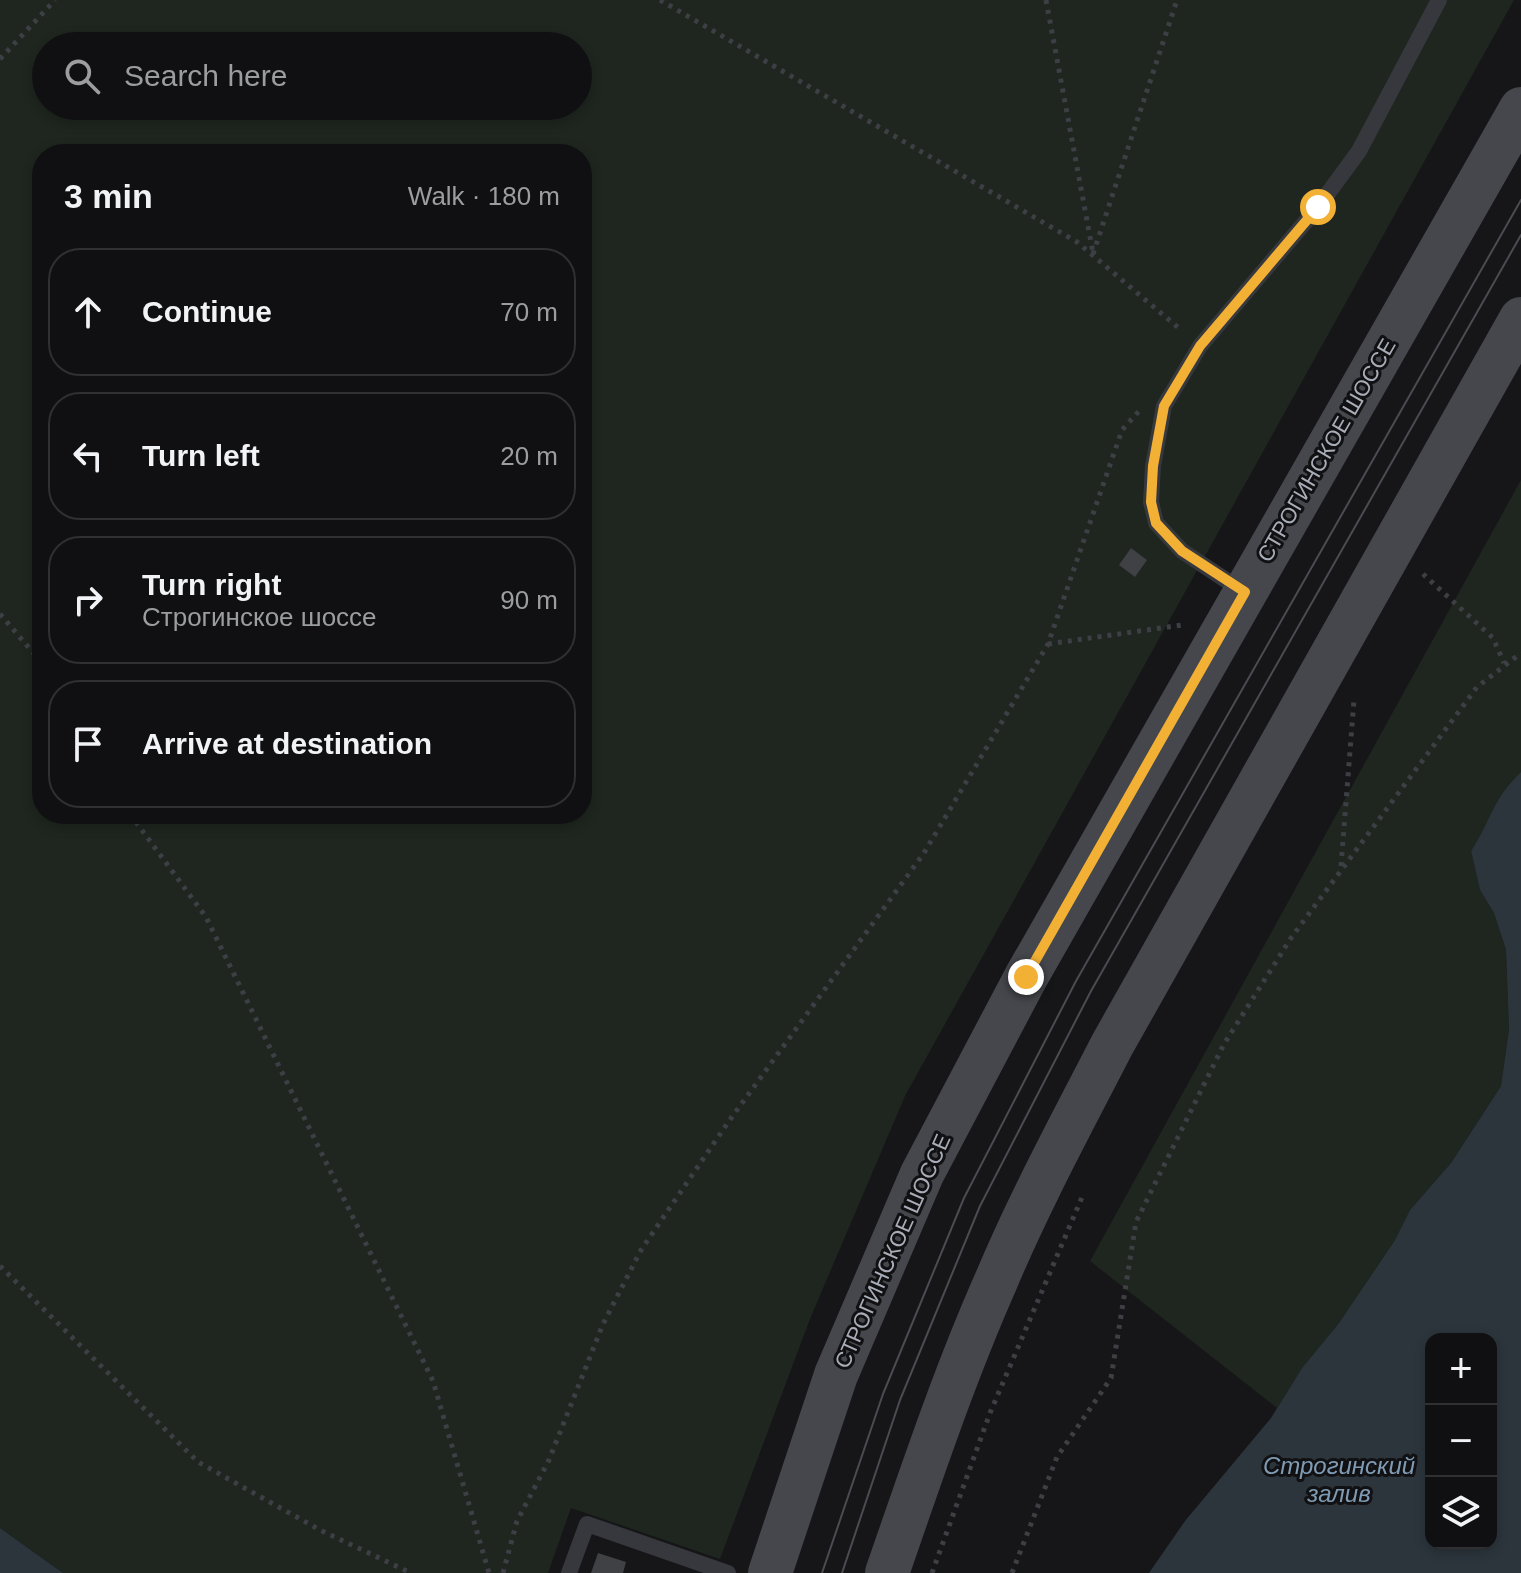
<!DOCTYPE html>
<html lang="en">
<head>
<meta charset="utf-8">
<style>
	:root { --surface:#101012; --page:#1e1e20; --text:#f1f3f6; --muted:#9c9d9f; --line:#303032 }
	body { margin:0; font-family:Helvetica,sans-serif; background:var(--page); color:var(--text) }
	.controls { position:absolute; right:24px; bottom:24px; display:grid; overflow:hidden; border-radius:16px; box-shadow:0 4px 12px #0003 }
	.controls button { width:72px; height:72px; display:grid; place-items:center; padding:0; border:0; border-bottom:2px solid var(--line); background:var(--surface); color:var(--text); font:40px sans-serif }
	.stop { position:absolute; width:24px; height:24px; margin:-18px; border:6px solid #f2b134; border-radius:50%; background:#fff }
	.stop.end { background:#f2b134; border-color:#fff; box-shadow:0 2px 8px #0008 }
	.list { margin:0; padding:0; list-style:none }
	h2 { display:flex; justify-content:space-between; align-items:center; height:104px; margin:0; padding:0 32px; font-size:34px }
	h2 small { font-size:26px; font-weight:400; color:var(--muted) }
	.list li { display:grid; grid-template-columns:52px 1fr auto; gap:24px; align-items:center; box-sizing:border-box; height:128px; margin:0 16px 16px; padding:0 16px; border:2px solid var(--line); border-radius:32px }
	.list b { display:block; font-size:30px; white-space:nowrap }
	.list p { margin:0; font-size:26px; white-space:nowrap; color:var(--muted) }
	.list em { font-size:26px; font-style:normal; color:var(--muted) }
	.icon { flex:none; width:44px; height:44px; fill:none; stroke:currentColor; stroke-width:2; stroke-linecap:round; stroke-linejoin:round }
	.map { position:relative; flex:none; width:1521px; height:1573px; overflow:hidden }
	.search { position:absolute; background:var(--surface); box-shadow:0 4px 12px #0003; left:32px; top:32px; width:560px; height:88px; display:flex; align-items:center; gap:20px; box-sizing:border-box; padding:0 28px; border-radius:44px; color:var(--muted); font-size:30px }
	.panel { position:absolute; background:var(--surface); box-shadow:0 4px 12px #0003; left:32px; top:144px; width:560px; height:680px; border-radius:32px }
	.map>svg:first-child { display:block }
	.green { fill:#1e261f; fill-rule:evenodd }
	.water { fill:#2c353c; fill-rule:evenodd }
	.building { fill:#404145 }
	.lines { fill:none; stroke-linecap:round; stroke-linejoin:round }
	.path { stroke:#3d3f44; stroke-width:5; stroke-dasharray:4 6; stroke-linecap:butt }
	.service { stroke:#37383d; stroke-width:16 }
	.secondary { stroke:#45474d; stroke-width:44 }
	.tram { stroke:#4a4c52; stroke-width:2 }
	.route { stroke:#f2b134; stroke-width:10 }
	.labels { text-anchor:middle; stroke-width:6; stroke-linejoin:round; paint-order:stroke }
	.street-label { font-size:22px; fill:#a8adb8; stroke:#111113 }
	.water-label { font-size:24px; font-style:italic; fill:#7f9bb3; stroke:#111113 }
</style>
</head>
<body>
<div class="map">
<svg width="1521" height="1573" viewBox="0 0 1521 1573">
	<rect width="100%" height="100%" fill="#161618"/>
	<path class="green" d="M0,0H1514L905,1096L810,1319L720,1559L571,1508L548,1573H63L0,1528ZM46,46H578V106H46ZM42,154H582V814H42Z
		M1521,480V772C1491,801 1492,819 1471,851L1480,890L1494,913L1506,950L1509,1029L1501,1086L1451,1163L1410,1210L1395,1240L1339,1323L1302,1368L1277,1408L1090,1261Z"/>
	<path class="water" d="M1521,772V1573H1149L1185,1521L1271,1418L1302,1368L1339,1323L1395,1240L1410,1210L1451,1163L1501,1086L1509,1029L1506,950L1494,913L1480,890L1471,851C1492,819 1491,801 1521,772ZM1431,1339H1491V1543H1431Z
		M0,1528L63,1573H0Z"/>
	<path class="building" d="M1131,548L1147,560L1135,577L1119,565Z
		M598,1553L626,1562L623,1573H591Z"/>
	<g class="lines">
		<path class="path" d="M660,0L1077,242L1181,330
			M1046,0L1093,253
			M0,59L55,0
			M1093,254L1177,0
			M1423,574L1493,638L1504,663
			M0,614L42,663
			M1048,644L1182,625
			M130,814L206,917L433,1381L489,1573
			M1341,866L1354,700
			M0,1266L198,1462L320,1530L411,1573
			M503,1573L517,1521L549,1460L603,1324L641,1250L729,1121L924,853L1048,644L1122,430L1139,411
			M932,1573L990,1413L1083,1195
			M1012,1573L1057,1457L1111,1378L1136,1222L1224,1044L1291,938L1477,687L1521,653"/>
		<path class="service" d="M1244,592L1182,551L1156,523L1151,502L1153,466L1164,406L1200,346L1318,207L1359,151L1439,0
			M569,1573L587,1524L728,1573"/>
		<path class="secondary" d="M770,1573L836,1375L922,1174L1026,977L1521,109
			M887,1573C921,1475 954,1376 996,1281C1030,1200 1072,1123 1112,1045L1521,319"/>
		<path class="tram" d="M822,1573L883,1394L964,1198L1076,981L1521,200
			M842,1573L900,1400L980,1206L1091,991L1521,235"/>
	</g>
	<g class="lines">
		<path class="route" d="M1026,977L1245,592L1182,551L1156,523L1151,502L1153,466L1164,406L1200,346L1318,207"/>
	</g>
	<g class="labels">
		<g class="street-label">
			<text transform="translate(1326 450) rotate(-60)" y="8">СТРОГИНСКОЕ ШОССЕ</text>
			<text transform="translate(892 1251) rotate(-66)" y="8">СТРОГИНСКОЕ ШОССЕ</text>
		</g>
		<g class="water-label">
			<text x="1339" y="1474">Строгинский<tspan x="1339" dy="28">залив</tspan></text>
		</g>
	</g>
</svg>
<div class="controls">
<button>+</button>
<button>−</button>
<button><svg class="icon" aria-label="layers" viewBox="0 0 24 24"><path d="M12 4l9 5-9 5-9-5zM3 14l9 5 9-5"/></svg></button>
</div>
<div class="stop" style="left:1318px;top:207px"></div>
<div class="stop end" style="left:1026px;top:977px"></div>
<div class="search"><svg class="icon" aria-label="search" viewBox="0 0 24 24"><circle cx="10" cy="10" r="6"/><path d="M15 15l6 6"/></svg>Search here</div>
<section class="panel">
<h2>3 min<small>Walk · 180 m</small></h2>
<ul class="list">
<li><svg class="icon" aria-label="ahead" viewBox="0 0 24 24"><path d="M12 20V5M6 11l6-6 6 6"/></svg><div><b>Continue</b></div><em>70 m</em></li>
<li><svg class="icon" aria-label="left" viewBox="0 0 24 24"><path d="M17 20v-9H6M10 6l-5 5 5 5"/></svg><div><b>Turn left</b></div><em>20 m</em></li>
<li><svg class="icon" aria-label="right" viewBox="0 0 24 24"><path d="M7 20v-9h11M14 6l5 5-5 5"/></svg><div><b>Turn right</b><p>Строгинское шоссе</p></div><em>90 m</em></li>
<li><svg class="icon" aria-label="arrive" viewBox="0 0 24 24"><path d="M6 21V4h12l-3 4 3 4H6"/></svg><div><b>Arrive at destination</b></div></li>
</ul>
</section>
</div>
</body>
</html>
